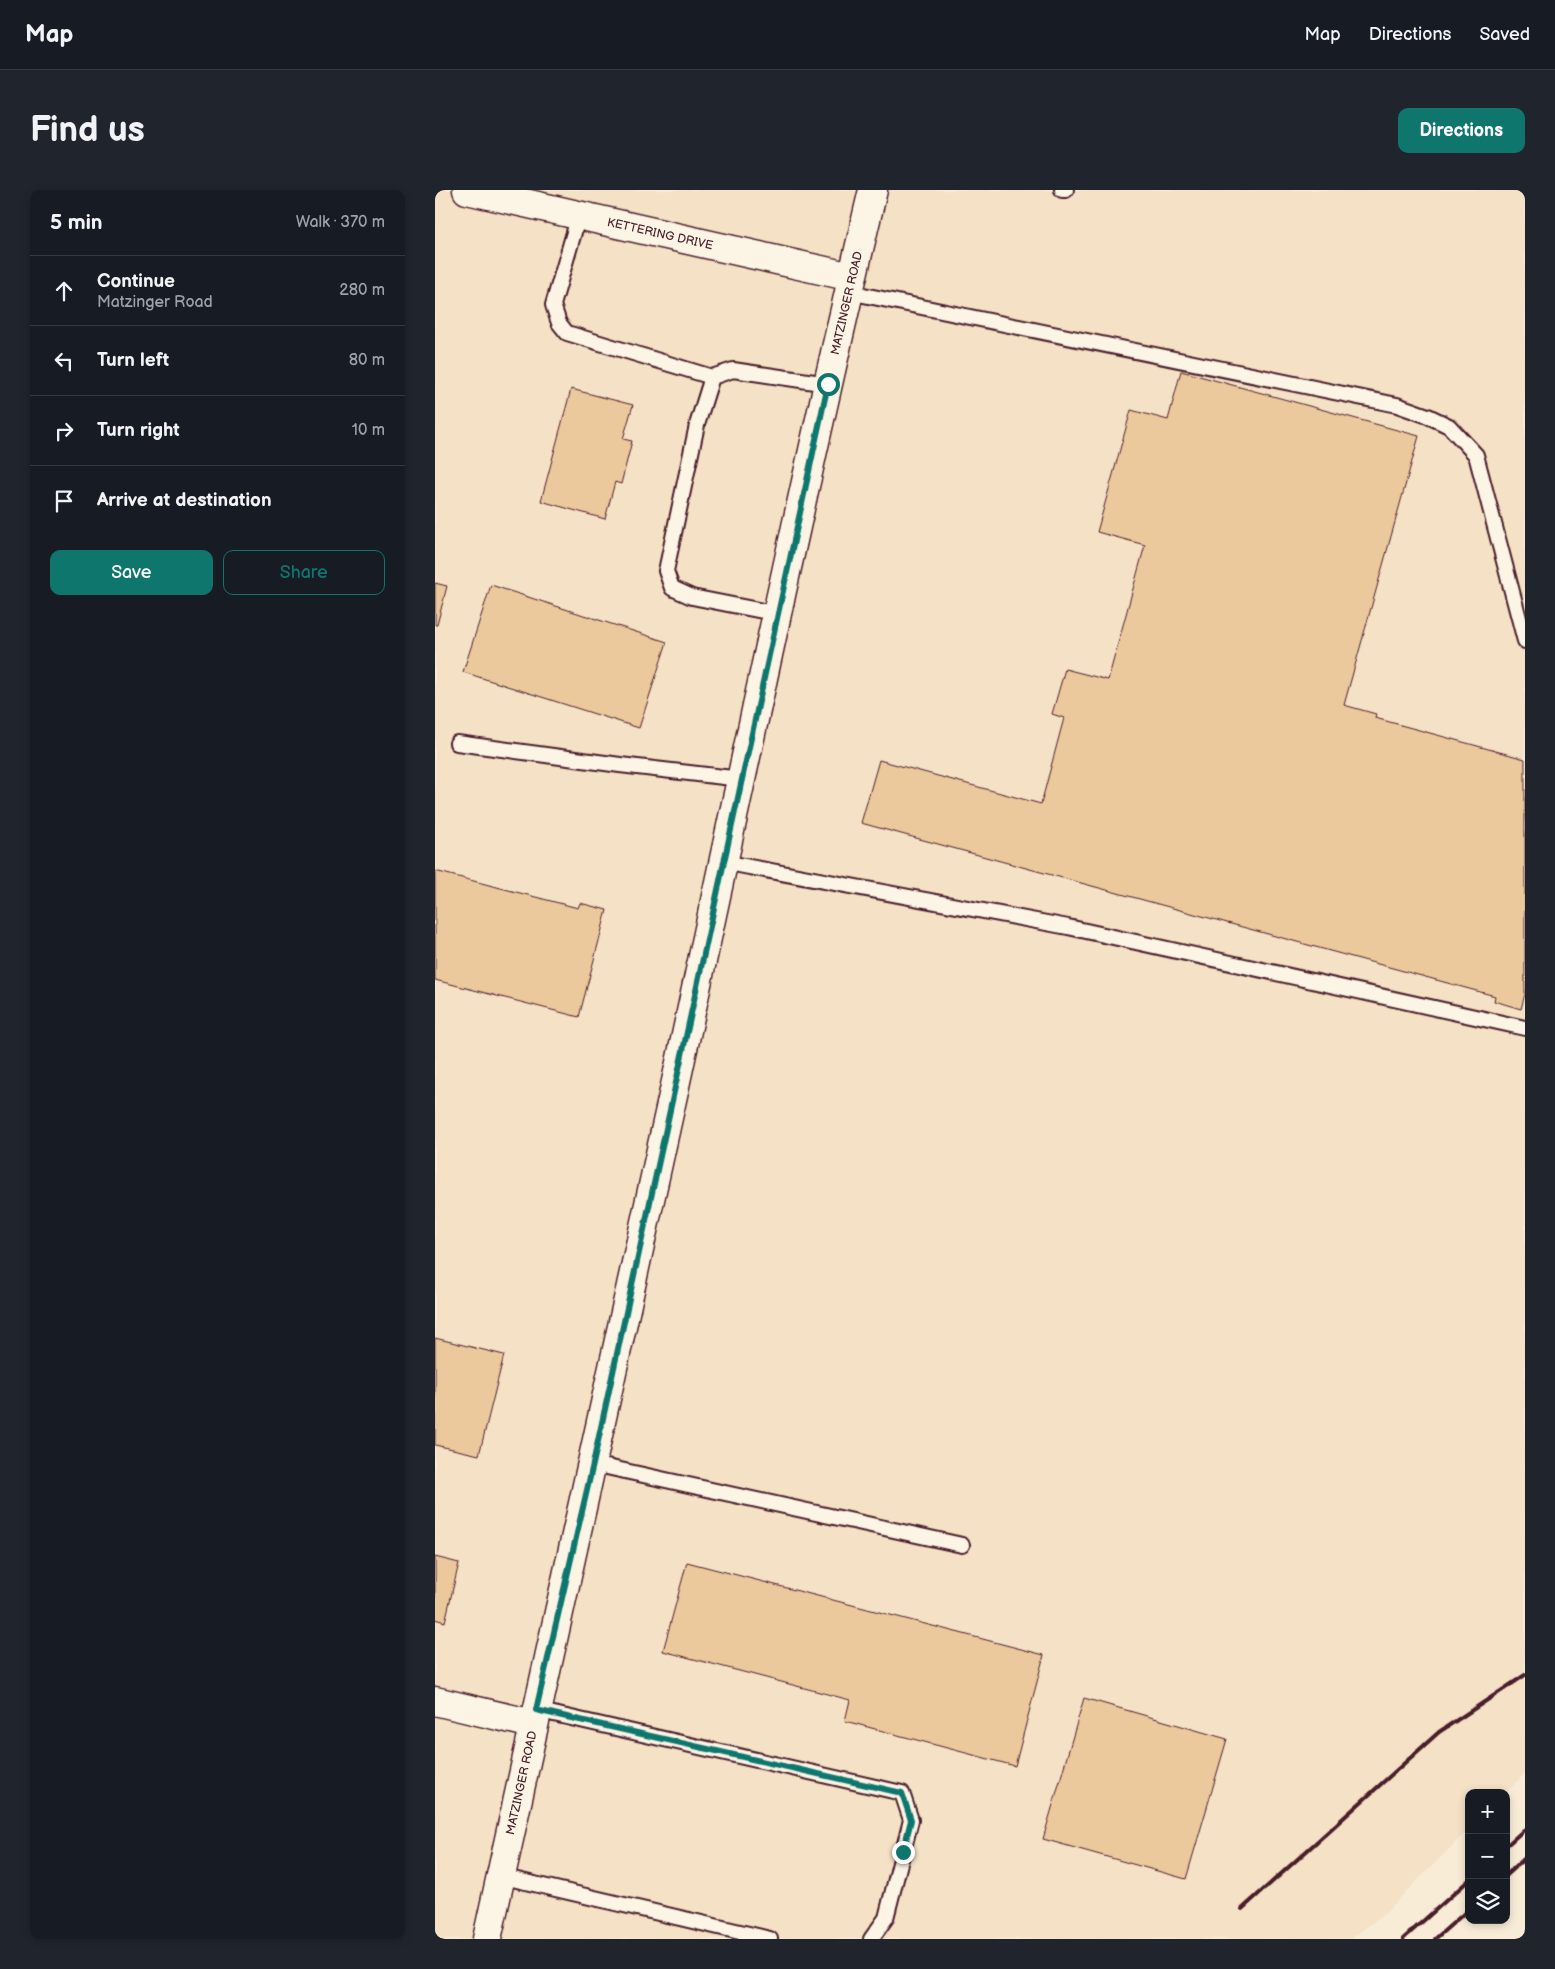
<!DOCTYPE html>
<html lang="en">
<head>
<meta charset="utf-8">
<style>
	:root { --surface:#171b24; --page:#20242c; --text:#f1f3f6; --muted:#9ea1a6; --line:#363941; --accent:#0f766e }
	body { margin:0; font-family:"Balsamiq Sans",sans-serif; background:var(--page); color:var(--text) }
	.controls { position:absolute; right:15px; bottom:15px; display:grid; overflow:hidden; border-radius:10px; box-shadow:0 2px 8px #0003 }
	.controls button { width:45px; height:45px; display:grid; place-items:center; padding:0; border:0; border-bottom:1px solid var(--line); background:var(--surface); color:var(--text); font:25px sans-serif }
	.stop { position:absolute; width:15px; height:15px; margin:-11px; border:4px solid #0f766e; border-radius:50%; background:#fff }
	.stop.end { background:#0f766e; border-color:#fff; box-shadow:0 1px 5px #0008 }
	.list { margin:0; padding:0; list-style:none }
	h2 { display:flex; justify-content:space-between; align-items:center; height:65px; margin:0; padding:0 20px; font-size:21px }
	h2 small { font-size:16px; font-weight:400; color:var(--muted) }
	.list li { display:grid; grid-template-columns:32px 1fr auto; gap:15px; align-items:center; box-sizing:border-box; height:70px; padding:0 20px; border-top:1px solid var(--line) }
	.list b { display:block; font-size:19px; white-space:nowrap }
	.list p { margin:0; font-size:16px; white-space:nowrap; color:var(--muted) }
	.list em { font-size:16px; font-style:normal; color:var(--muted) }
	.actions { display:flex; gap:10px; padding:15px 20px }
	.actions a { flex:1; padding:11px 0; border:1px solid var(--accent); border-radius:10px; text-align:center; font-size:18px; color:var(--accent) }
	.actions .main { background:var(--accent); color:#fff }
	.icon { flex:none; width:28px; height:28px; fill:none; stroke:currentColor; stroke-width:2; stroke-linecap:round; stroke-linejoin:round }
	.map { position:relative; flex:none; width:1090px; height:1749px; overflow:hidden; border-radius:10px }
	header { display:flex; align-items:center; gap:30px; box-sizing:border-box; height:70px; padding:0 25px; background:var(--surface); border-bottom:1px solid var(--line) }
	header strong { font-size:24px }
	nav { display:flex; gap:28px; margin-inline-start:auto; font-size:18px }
	.intro { display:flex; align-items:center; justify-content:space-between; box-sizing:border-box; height:120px; padding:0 30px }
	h1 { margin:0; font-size:35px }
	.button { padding:12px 22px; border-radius:10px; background:var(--accent); color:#fff; font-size:18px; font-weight:700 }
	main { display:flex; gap:30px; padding:0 30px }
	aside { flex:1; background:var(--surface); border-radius:10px; box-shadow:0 2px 8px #0003 }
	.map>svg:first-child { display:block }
	.built { fill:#f5e1c6 }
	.building { fill:#ecc89d; stroke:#4a1f2b }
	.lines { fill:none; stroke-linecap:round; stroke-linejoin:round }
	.lane-casing { stroke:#4a1f2b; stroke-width:18 }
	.street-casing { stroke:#4a1f2b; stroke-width:31 }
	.secondary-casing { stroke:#4a1f2b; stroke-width:31 }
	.lane { stroke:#fcf5e5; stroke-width:14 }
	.street { stroke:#fcf5e5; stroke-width:28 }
	.secondary { stroke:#fcf5e5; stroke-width:28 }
	.rail { stroke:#4a1f2b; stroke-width:4 }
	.route { stroke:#0f766e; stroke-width:6 }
	.labels { text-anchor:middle; stroke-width:4; stroke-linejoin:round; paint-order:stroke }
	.street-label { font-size:12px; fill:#4a1f2b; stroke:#fcf5e5 }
</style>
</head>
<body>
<header>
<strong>Map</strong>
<nav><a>Map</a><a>Directions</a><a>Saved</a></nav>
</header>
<div class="intro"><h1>Find us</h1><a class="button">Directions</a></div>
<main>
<aside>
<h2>5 min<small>Walk · 370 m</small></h2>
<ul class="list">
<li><svg class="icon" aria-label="ahead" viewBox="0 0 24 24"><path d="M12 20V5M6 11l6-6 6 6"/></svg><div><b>Continue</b><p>Matzinger Road</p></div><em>280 m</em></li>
<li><svg class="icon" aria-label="left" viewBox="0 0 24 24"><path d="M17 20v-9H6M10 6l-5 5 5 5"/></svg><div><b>Turn left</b></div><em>80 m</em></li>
<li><svg class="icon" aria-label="right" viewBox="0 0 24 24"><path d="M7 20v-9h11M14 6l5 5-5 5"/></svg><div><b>Turn right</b></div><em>10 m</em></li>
<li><svg class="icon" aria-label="arrive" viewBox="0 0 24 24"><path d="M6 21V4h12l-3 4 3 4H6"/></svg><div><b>Arrive at destination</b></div></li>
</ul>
<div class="actions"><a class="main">Save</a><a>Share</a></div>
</aside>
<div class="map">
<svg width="1090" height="1749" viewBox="0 0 1090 1749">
	<rect width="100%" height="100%" fill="#f9ecd7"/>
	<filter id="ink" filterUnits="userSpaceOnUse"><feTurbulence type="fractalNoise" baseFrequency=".02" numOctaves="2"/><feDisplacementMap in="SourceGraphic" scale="10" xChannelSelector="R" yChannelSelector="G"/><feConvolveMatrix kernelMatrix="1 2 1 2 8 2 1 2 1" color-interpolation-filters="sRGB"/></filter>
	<g filter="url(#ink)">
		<path class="built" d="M0,0H1090V1583L1071,1603H1034V1639L950,1723L916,1749H0Z"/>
		<path class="building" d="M746,181L984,246L909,515L941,524L940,528L1090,569V804L1086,819L1059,811L1060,806L426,633L444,570L606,614L629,528L617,524L630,479L673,490L710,355L662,342L696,220L733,230Z
			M136,199L198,215L188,249L197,251L186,294L180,292L170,329L106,311Z
			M0,393L12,396L2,435H0Z
			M56,395L232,452L204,538L28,482Z
			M0,681L143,718L145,713L172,720L144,827L0,790Z
			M0,1148L69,1165L44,1265L0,1255Z
			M0,1367L24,1373L10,1432L0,1429Z
			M252,1372L609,1465L580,1576L410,1531L415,1510L228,1461Z
			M649,1508L792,1549L751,1689L608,1649Z"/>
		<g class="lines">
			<g class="lane-casing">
				<path id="lane" d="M627,0H631
					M144,25L118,115L124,133L132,143L277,187
					M414,102L962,215L993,226L1014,236L1041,265L1090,451
					M343,424L257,407L237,398L231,381L262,235L277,187L298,180L393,194
					M22,553L185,575L306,589
					M288,672L633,737L1090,838
					M158,1274L527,1355
					M101,1520L467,1603L476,1630L451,1728L436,1749
					M65,1686L335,1749"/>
			</g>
			<g class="street-casing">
				<g id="street">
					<path id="s1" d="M32,0L417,87"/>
					<path d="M0,1511L98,1534"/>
				</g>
			</g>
			<g class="secondary-casing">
				<g id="secondary">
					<path id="s2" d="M52,1749C114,1465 178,1181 240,896C305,597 367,298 438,0"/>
				</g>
			</g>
			<use href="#lane" class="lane"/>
			<use href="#street" class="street"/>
			<use href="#secondary" class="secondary"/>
			<path class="rail" d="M1071,1656L1090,1639
				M1071,1685L1090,1668
				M807,1719L1004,1542L1090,1485
				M968,1749L1034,1690
				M1000,1749L1034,1719"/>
		</g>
	</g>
	<g class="lines" filter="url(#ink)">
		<path class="route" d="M393,194L158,1274L101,1520L467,1603L476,1630L468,1662"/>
	</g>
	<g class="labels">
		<g class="street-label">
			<text dy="4" stroke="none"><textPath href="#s1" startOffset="198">KETTERING DRIVE</textPath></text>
			<text dy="4" stroke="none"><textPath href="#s2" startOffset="1675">MATZINGER ROAD</textPath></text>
			<text dy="4" stroke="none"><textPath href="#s2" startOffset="160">MATZINGER ROAD</textPath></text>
		</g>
	</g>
</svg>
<div class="controls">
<button>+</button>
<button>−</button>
<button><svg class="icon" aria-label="layers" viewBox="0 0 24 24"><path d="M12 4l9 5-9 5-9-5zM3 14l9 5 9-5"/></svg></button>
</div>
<div class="stop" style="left:393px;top:194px"></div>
<div class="stop end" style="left:468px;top:1662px"></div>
</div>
</main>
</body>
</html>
